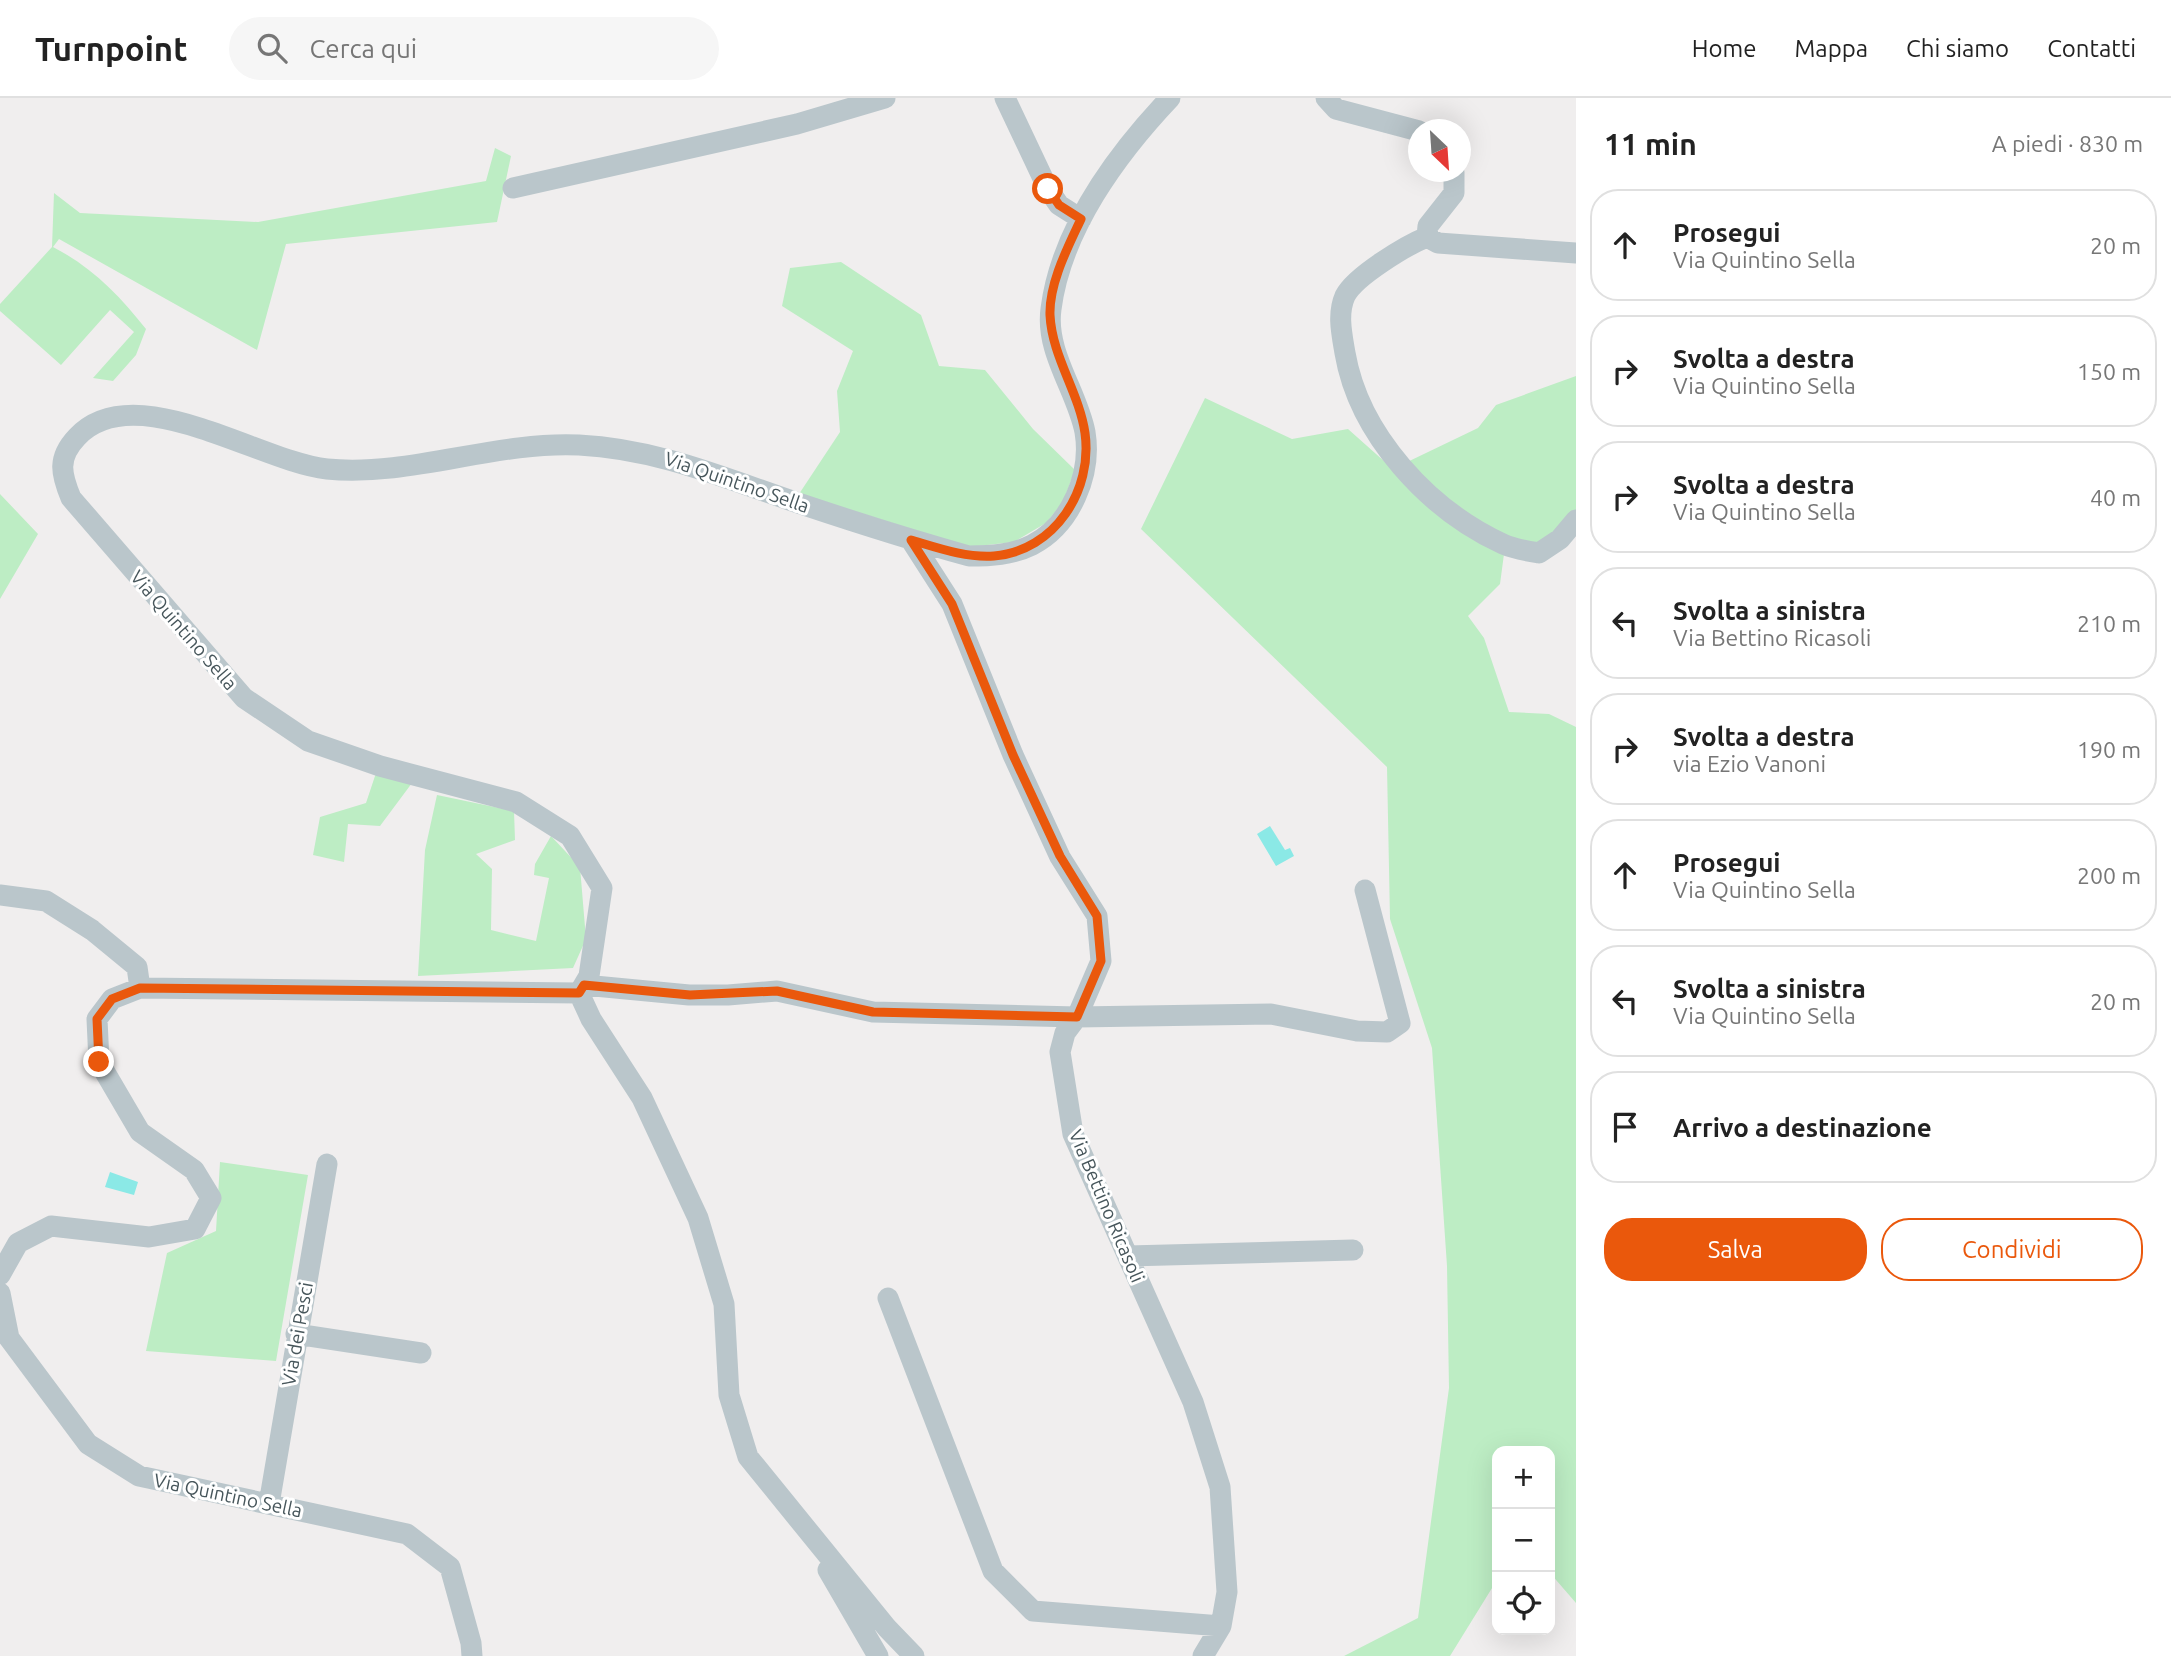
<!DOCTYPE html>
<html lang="it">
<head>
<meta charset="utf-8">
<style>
	:root { --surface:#fff; --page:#f6f6f6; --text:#222; --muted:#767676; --line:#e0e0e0; --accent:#ea580c }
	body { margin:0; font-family:Ubuntu,sans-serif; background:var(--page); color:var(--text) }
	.controls { position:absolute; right:21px; bottom:21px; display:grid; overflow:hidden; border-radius:14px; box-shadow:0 7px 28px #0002 }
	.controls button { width:63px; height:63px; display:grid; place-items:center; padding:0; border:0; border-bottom:2px solid var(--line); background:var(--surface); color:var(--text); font:35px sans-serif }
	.compass { position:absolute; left:1408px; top:21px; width:63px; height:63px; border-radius:50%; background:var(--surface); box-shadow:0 7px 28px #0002; rotate:155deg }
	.stop { position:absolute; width:21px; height:21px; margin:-16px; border:5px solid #ea580c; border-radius:50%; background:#fff }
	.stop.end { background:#ea580c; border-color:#fff; box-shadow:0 2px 7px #0008 }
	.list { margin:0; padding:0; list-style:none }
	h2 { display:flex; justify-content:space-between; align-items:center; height:91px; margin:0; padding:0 28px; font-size:30px }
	h2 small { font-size:23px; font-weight:400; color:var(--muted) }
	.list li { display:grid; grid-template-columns:46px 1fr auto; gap:21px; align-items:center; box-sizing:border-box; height:112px; margin:0 14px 14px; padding:0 14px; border:2px solid var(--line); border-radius:28px }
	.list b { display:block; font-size:26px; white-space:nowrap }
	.list p { margin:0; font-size:23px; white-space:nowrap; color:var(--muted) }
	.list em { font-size:23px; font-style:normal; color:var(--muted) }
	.actions { display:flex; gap:14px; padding:21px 28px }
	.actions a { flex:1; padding:16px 0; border:2px solid var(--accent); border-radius:28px; text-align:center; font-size:24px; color:var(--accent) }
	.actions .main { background:var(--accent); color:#fff }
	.icon { flex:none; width:38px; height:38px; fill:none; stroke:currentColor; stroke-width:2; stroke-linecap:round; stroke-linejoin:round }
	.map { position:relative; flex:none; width:1576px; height:1558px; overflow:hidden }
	header { display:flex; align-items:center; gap:42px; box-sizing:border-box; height:98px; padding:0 35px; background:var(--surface); border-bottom:2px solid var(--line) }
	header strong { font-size:33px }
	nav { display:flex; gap:38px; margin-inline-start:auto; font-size:24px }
	.search { width:490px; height:63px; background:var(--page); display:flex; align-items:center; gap:18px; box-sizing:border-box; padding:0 24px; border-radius:38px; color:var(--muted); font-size:26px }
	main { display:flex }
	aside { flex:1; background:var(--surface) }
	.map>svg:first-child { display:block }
	.green { fill:#bdedc4 }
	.water { fill:#8be9e6 }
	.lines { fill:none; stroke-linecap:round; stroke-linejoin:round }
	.minor { stroke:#bac6cb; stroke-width:21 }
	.route { stroke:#ea580c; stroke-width:9 }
	.labels { text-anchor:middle; stroke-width:6; stroke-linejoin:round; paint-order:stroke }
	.street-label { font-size:19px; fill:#47565b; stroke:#fff }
</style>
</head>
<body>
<header>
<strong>Turnpoint</strong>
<div class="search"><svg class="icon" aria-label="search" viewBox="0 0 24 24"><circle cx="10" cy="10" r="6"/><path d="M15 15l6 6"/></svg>Cerca qui</div>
<nav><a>Home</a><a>Mappa</a><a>Chi siamo</a><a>Contatti</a></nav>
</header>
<main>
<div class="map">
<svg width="1576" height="1558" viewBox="0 0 1576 1558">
	<rect width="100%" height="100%" fill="#f0eeee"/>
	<path class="green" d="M495,50L511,58L497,124L286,146L257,252L59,141L53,149C92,169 119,197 146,231L136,257L113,283L93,280L134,234L110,212L61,267L0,213V206L52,149L54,95L80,115L258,124L486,83Z
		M841,164L921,217L939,268L985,272L1033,331L1075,372L1063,404L1046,425L1014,444L969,449L799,396L840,334L837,293L853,253L782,208L790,170Z
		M1576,278V422L1539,455L1505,447L1401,367L1478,330L1496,307Z
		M1205,300L1292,341L1348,331L1467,437L1504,456L1500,486L1468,518L1484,540L1509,614L1549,616L1576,629V1505L1550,1475V1353H1497V1482L1450,1558H1344L1418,1520L1449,1290L1447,1168L1432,950L1390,821L1387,669L1141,431Z
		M0,396L38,436L0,501Z
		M376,675L412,685L380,728L348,726L344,764L313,757L320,719L366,705Z
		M437,697L514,713L515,742L476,756L492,771L491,832L536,843L549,780L534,777L535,766L551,738L580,769L586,841L573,870L418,878L425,752Z
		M220,1064L308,1077L276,1263L146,1253L167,1155L216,1133Z"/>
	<path class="water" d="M1270,728L1285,752L1290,750L1294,758L1276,768L1257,736Z
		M110,1074L138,1084L134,1097L105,1089Z"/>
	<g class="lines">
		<path class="minor" d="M1005,0L1048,91L1059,107L1081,121
			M1326,0L1336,11L1419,33
			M513,90L797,26L885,0
			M1427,139L1428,128L1454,95V74
			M1576,155L1438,145L1427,139C1407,147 1355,178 1345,198C1337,216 1342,237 1345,255C1359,337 1429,412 1503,446C1514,451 1527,453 1539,455L1560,441L1576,422
			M911,442L952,506L1013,657L1060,759L1097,818L1101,863L1077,919L1065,935L1060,954L1073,1036L1193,1304L1220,1389L1227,1494L1221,1528L1203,1558
			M0,797L46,803L92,832L137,869L140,890
			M584,887L689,897H728L777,893L873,914L1077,919L1271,916L1357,933L1387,934L1400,925L1365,792
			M579,895L591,921L642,1000L698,1120L724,1206L729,1297L748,1359L887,1530L914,1558
			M1128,1158L1353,1152
			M0,1177L18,1145L51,1128L149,1139L195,1131L211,1100L194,1072L140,1034L99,964L97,921L112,901L140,890L579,895L589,878L602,790L570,738L516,704L380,668L308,643L244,600L71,400C61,376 57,360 77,339C134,278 260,364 327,371C411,379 495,343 579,347C661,351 731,383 807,408C861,426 915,443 969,458C990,458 1012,457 1032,447C1071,427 1092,376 1085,334C1077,293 1045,254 1051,211C1061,132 1117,56 1170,0
			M0,1195L9,1240L88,1346L139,1378L407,1436L450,1469L471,1545L472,1558
			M888,1200L993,1473L1033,1513L1221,1528
			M296,1236L421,1255
			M269,1406L327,1066
			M828,1472L878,1558"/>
	</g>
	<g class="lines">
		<path class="route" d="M99,964L97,921L112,901L140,890L579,895L584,887L690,897L777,893L873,914L1077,919L1101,863L1097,818L1060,758L1013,657L952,506L911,442C938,450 966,460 994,458C1055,453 1093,392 1085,335C1079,294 1052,259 1050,217C1049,185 1068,149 1081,121L1059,107L1048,91"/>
	</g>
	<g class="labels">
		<g class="street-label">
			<text transform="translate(737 384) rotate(19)" y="7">Via Quintino Sella</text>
			<text transform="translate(184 532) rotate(49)" y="7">Via Quintino Sella</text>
			<text transform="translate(1107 1108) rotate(67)" y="7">Via Bettino Ricasoli</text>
			<text transform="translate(297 1236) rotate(-80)" y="7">Via dei Pesci</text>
			<text transform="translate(228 1397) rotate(12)" y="7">Via Quintino Sella</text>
		</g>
	</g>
</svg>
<div class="controls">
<button>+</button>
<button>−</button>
<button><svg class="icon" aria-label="locate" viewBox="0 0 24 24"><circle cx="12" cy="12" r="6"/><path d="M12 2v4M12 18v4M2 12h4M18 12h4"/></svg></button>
</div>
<svg class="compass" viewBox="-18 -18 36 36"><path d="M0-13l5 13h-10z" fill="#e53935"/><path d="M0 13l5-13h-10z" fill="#767676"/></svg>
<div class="stop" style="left:1048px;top:91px"></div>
<div class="stop end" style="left:99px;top:964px"></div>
</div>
<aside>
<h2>11 min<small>A piedi · 830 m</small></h2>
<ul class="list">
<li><svg class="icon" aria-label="ahead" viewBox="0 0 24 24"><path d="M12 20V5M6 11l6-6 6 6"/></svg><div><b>Prosegui</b><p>Via Quintino Sella</p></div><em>20 m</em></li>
<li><svg class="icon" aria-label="right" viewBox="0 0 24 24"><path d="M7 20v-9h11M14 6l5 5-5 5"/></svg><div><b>Svolta a destra</b><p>Via Quintino Sella</p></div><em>150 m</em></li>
<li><svg class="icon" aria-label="right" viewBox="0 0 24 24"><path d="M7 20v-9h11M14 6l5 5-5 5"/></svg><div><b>Svolta a destra</b><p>Via Quintino Sella</p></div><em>40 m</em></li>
<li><svg class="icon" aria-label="left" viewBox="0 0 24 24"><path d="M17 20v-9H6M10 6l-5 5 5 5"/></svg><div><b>Svolta a sinistra</b><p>Via Bettino Ricasoli</p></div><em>210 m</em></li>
<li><svg class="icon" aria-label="right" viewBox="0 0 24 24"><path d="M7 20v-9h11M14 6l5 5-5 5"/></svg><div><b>Svolta a destra</b><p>via Ezio Vanoni</p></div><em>190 m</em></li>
<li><svg class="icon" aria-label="ahead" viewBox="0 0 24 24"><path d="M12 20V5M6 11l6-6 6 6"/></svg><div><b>Prosegui</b><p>Via Quintino Sella</p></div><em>200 m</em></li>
<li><svg class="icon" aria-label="left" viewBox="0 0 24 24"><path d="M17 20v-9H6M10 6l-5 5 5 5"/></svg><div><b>Svolta a sinistra</b><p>Via Quintino Sella</p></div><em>20 m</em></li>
<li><svg class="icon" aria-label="arrive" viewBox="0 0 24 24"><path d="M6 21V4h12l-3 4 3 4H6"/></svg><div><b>Arrivo a destinazione</b></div></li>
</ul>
<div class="actions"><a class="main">Salva</a><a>Condividi</a></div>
</aside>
</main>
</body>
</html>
